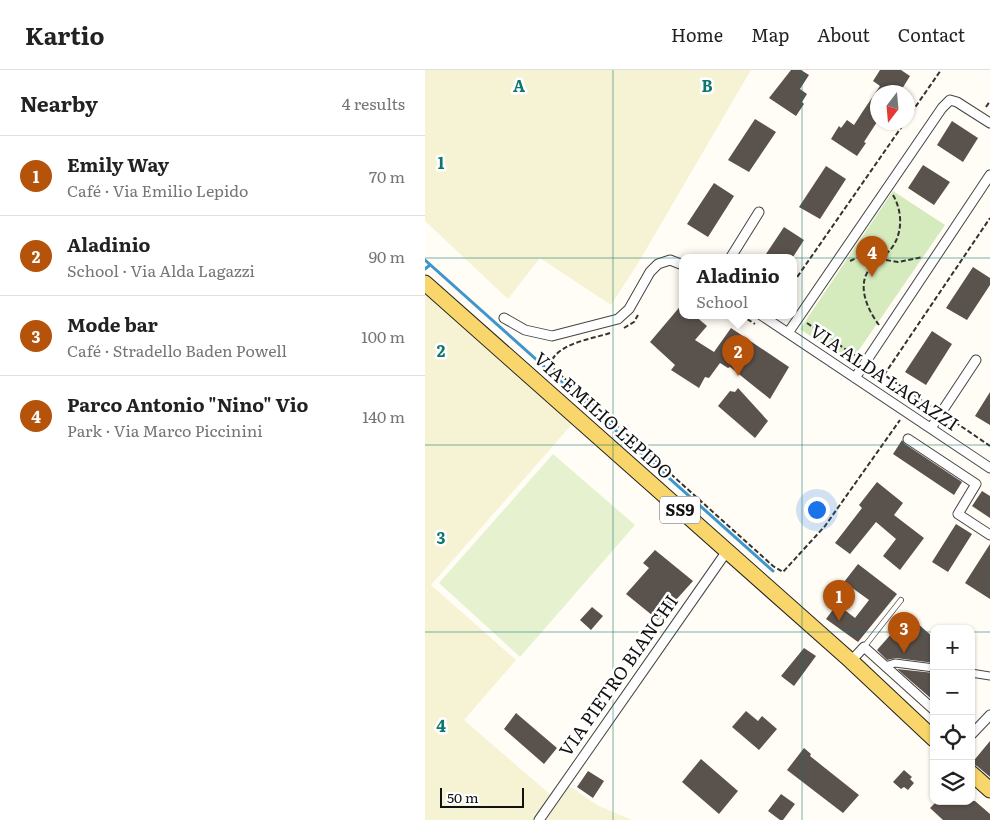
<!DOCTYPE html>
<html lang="en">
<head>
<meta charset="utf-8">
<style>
	:root { --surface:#fff; --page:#f2f2f2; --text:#222; --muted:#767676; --line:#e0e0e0; --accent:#b45309 }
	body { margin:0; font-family:Literata,serif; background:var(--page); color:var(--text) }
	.controls { position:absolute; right:15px; bottom:15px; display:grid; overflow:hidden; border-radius:10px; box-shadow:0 1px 4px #0004 }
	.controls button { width:45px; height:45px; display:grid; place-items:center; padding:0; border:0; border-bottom:1px solid var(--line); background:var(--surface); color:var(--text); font:25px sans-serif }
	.compass { position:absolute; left:445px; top:15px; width:45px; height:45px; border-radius:50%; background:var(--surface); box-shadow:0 1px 4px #0004; rotate:196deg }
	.scale { position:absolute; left:15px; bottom:12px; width:84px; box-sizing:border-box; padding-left:5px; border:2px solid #111; border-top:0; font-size:14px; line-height:18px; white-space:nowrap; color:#111; -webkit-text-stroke:4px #fff; paint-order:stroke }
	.you { position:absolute; left:391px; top:439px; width:18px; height:18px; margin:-12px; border:4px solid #fff; border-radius:50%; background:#1a73e8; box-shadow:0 0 0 8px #1a73e833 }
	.badge { display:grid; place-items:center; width:32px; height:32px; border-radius:50%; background:var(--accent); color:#fff; font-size:16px; font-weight:700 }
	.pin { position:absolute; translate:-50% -41px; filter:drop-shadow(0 1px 2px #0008) }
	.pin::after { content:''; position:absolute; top:26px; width:18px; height:15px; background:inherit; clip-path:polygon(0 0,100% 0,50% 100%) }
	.popup { position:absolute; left:254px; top:184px; width:118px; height:65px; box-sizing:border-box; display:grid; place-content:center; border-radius:10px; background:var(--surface); filter:drop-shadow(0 1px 4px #0005); font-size:16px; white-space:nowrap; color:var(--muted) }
	.popup b { font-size:19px; color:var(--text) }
	.popup::after { content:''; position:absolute; left:50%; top:100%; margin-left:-10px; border:10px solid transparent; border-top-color:var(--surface) }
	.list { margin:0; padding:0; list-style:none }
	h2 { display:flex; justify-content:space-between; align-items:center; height:65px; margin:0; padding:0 20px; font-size:21px }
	h2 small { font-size:16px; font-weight:400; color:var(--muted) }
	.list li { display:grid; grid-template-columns:32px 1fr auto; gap:15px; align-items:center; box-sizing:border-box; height:80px; padding:0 20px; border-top:1px solid var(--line) }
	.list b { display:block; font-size:19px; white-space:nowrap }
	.list p { margin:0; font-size:16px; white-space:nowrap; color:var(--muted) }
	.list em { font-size:16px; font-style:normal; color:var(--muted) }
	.icon { flex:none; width:28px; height:28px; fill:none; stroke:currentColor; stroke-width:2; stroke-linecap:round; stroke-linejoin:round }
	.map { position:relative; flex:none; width:565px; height:750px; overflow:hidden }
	header { display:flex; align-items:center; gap:30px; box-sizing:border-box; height:70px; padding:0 25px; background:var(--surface); border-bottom:1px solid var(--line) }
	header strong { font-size:24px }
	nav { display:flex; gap:28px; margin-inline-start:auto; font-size:18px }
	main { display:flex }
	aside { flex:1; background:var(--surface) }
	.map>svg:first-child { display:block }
	.farmland { fill:#f6f3d4 }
	.green { fill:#d5ebbd }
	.pitch { fill:#e6f2cf }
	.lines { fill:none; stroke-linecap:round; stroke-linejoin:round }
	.stream { stroke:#3f96cf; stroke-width:3 }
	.building { fill:#5a524d }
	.service-casing { stroke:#444; stroke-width:6 }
	.pedestrian-casing { stroke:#444; stroke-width:9 }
	.minor-casing { stroke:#444; stroke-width:11 }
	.primary-casing { stroke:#222; stroke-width:17 }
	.path { stroke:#333; stroke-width:2; stroke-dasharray:5 2.5; stroke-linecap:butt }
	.service { stroke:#fff; stroke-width:4.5 }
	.pedestrian { stroke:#fff; stroke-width:7 }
	.minor { stroke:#fff; stroke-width:9 }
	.primary { stroke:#f9d66b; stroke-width:15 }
	.grid { fill:none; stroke:#0f766e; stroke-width:1; stroke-opacity:0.55 }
	.labels { text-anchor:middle; stroke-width:5; stroke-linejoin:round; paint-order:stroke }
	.shield { fill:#fff; stroke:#585858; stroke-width:1 }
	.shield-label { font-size:16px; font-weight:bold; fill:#111 }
	.street-label { font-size:18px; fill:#111; stroke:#fff }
	.grid-label { font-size:16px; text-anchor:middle; font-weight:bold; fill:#0f766e; stroke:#fff; stroke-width:5; stroke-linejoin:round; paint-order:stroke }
</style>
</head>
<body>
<header>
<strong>Kartio</strong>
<nav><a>Home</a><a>Map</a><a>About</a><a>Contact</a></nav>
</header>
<main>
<aside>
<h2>Nearby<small>4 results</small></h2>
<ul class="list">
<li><span class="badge">1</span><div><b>Emily Way</b><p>Café · Via Emilio Lepido</p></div><em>70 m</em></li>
<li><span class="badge">2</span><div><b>Aladinio</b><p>School · Via Alda Lagazzi</p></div><em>90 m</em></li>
<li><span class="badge">3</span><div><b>Mode bar</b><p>Café · Stradello Baden Powell</p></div><em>100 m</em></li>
<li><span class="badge">4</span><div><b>Parco Antonio &quot;Nino&quot; Vio</b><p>Park · Via Marco Piccinini</p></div><em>140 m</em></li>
</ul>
</aside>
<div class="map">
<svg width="565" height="750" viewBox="0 0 565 750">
	<rect width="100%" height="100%" fill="#fffdf5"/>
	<path class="farmland" d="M0,0H326L212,195L186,235L115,188L83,229L0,151Z
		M0,221L149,352L6,515L91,590L39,650L128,727L140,713L172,735L207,750H0Z"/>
	<path class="green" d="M468,121L520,155L425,293L375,259Z"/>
	<path class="pitch" d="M128,384L210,455L95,587L14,513Z"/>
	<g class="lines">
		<path class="stream" d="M0,190L348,501
			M0,199L5,195"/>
	</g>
	<path class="building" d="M366,0H376L384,5L375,19L382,24L377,32L379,34L371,46L344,28Z
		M455,0H476L485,6L477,19L475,18L472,22H452V52L439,72L441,73L432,86L406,69L414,56L416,58L422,50L429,55L438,41L455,16L448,11Z
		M330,49L351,62L324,102L303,90Z
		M527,51L553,68L538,92L512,75Z
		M498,95L525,112L509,135L483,118Z
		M401,96L421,109L395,149L374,137Z
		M289,113L309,126L283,167L262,154Z
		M359,157L379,170L368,187H339Z
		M548,197L565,208V215L542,250L521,238Z
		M258,233V245H269L282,256L270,270L289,282L306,258L364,297L345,329L305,297L303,298L295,293L284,308L280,307L274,318L246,300L250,295L225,272Z
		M507,261L527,274L501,315L480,302Z
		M313,318L343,351L330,368L293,336L305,321L310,322Z
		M565,322V355L550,346Z
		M477,370L480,374L537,412L529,425L468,384Z
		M452,412L478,433L469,445L499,468L475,500L458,486L471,469L451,452L425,484L410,473L437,438L434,435Z
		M557,421L565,426V448L547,436Z
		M531,454L547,464L523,502L507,492Z
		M565,474V529L540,513Z
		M230,480L268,511L233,550L201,524L224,498L218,493Z
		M433,494L472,524L433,572L401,549L412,534L430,548L444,530L419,512Z
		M167,537L178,546L166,560L155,550Z
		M483,545L509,568V593L471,588L462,590L452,580Z
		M379,578L391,586L369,616L356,606Z
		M472,599L509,603V631Z
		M321,641L333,651L337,646L352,659L334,680L307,657Z
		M91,643L132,678L119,694L79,659Z
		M565,671V707L552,696L546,694Z
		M379,678L386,684L385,686L400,698L434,725L418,743L362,700Z
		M276,689L313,721L294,744L257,712Z
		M479,700L487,707L485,709L489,713L483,720L479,717L476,719L468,712Z
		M163,701L179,711L168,728L152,717Z
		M356,724L370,734L358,750H355L343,741Z
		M512,731H550L565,744V750H518L505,738Z"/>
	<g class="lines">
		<g class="service-casing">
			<path id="service" d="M439,577L476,530"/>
		</g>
		<g class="pedestrian-casing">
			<path id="pedestrian" d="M460,596L470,593L509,598
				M546,603L565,606"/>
		</g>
		<g class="minor-casing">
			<path id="minor" d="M306,187L334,142
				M336,245L565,398
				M79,248L100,260L127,266L193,249L204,239L225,202L233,194L245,190L258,195
				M363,263L517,38L525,30L532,32L565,53
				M430,308L565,105
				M506,358L551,290
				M483,369L551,414L533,444L565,465
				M426,591L439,577L509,640
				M546,665L565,645
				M114,750L302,481"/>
		</g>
		<g class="primary-casing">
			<path id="primary" d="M0,213L426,591L509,669
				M546,703L565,720"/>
		</g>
		<path class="path" d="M561,37L565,31
			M482,49L516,0
			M425,191L436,186L473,192L498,187
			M368,213L480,52
			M316,245L330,254
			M382,253L432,287
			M454,255C444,242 434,221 441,205C446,194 458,188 465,180C478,165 478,142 468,125
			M199,258L209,252L213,245
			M185,263C167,269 134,273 126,292L128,298L348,496L358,502L400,456L475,350
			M449,298L507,337
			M459,305L565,148
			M486,335L491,326
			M524,348L565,376"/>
		<use href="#service" class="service"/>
		<use href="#pedestrian" class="pedestrian"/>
		<use href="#minor" class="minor"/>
		<use href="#primary" class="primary"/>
	</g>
	<path class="grid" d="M188,0V750M377,0V750M0,188H565M0,375H565M0,562H509M546,562H565"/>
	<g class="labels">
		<rect class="shield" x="235" y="426.5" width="40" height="27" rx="4"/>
		<g class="shield-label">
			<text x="255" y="446">SS9</text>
		</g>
		<g class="street-label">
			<text transform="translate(459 308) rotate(34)" y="6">VIA ALDA LAGAZZI</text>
			<text transform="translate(178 346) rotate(42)" y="6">VIA EMILIO LEPIDO</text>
			<text transform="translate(194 606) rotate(-55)" y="6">VIA PIETRO BIANCHI</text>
		</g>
	</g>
	<g class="grid-label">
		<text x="94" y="22">A</text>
		<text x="282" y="22">B</text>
		<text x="16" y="99">1</text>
		<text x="16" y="287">2</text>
		<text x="16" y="474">3</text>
		<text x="16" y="662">4</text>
	</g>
</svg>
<div class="controls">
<button>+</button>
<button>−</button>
<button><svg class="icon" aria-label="locate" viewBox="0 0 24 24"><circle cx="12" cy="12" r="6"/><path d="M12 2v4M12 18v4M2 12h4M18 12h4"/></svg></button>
<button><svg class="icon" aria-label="layers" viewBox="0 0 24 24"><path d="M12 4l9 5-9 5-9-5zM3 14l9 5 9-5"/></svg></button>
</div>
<svg class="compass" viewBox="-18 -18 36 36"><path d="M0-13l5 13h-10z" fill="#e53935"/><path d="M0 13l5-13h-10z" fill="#767676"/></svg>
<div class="scale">50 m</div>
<div class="you"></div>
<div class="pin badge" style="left:414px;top:551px">1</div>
<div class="pin badge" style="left:313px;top:306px">2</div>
<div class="popup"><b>Aladinio</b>School</div>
<div class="pin badge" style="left:479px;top:583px">3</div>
<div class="pin badge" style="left:447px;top:207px">4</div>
</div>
</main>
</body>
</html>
